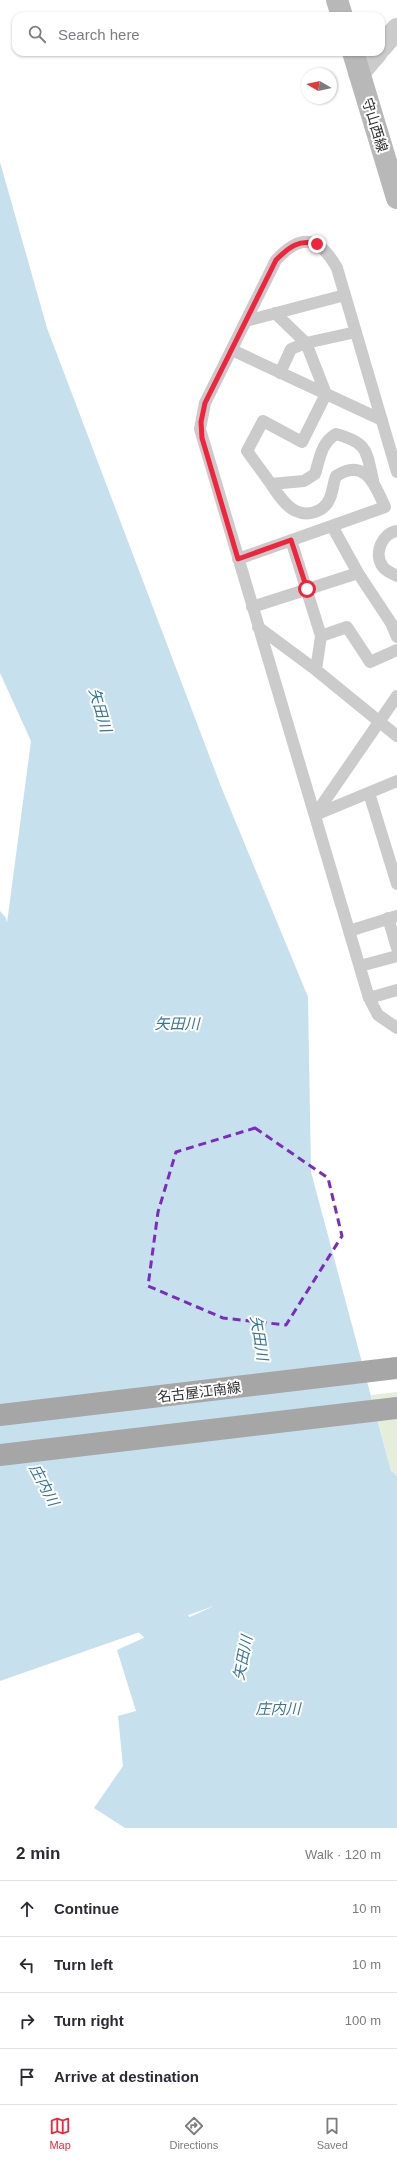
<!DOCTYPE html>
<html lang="en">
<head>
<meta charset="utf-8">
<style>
	:root { --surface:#fff; --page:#f7f7f7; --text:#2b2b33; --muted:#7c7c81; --line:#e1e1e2; --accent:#f2233c }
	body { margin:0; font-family:Arial,"Noto Sans JP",sans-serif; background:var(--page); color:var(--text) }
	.compass { position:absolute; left:301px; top:68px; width:36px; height:36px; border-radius:50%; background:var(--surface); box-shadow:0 1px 3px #0004; rotate:279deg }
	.stop { position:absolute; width:12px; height:12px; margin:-9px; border:3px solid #f2233c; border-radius:50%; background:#fff }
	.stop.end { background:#f2233c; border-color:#fff; box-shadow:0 1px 4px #0008 }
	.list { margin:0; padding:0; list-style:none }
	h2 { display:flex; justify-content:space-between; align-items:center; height:52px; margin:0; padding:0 16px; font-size:17px }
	h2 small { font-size:13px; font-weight:400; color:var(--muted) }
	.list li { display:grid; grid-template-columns:26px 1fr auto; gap:12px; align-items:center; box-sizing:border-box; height:56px; padding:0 16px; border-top:1px solid var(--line) }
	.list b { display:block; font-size:15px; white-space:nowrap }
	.list em { font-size:13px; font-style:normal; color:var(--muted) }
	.icon { flex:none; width:22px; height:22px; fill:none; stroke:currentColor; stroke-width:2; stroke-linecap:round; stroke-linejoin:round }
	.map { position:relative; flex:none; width:397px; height:1828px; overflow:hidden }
	.search { position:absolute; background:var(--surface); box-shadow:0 1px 3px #0004; left:12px; right:12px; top:12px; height:44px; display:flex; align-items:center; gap:10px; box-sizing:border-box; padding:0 14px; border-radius:12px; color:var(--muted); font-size:15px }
	.sheet { height:276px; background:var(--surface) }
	nav { display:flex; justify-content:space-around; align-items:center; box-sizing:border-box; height:56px; border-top:1px solid var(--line); background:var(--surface); font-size:11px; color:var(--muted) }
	nav a { display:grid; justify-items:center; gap:2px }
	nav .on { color:var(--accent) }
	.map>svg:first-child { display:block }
	.green { fill:#e5eddb }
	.water { fill:#c6e0ee }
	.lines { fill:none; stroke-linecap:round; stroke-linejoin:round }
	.river { stroke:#c6e0ee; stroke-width:46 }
	.service { stroke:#cbcbcb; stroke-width:12 }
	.minor { stroke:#cbcbcb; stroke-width:22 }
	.secondary { stroke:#b8b8b8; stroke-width:22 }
	.primary { stroke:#a6a6a6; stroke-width:22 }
	.route { stroke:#f2233c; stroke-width:5 }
	.marked { fill:none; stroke:#7b2cbf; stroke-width:3; stroke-dasharray:8 5; stroke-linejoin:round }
	.labels { text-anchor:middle; stroke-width:4; stroke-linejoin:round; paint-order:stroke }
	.street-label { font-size:14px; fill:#2e2e2e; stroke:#fff }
	.water-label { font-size:15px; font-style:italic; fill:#367697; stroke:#fff }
</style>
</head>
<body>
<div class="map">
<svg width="397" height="1828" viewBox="0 0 397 1828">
	<rect width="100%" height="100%" fill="#fff"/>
	<path class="green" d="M397,1392V1476L391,1471L371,1395Z"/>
	<path class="water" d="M0,162L47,328L220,784L308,997L311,1172L391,1471L397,1476V1828H125L94,1808L123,1766L118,1716L136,1711L117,1650L214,1606L0,1681V911L6,918L7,923L31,741L0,673Z"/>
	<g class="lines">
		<path class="river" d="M117,1580L213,1671"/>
		<path class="service" d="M275,313L306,343L326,394L302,442L263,421L247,451L271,484L304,481L315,474C320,458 321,443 336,434C368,443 366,450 373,480
			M246,321L345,295
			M232,350L382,420
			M280,373L291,349L306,343L356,332
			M397,472L337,268C319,236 301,233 276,260L205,403L200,429L369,998L378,1015L397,1028
			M332,526L358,573L391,623L397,637
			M397,531C382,533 373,554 383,567C386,571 393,574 397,576
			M291,540L321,636L316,670
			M238,559L385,507C375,485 365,457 336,476C333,483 333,493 329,500C324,511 308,517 296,511C286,507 277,493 271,484
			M252,607L358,573
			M258,627L316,670L397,736
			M321,636L347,627L370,662L397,650
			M397,696L315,815L397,781
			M369,793L397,884
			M388,918L397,948
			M349,931L397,916
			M360,966L397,956
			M369,998L397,990"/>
		<path class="minor" d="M381,47L397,29
			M359,73L377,52"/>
		<path class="secondary" d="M337,0L342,16
			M353,52L397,198"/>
		<path class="primary" d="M0,1415L397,1368
			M0,1455L397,1408"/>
	</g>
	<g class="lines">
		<path class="route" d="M307,589L291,540L238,559L202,438L201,422L205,403L276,260C289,247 299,239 317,244"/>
	</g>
	<path class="marked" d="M255,1128L328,1178L342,1236L286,1325L223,1318L148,1286L158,1212L176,1152Z"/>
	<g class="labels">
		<g class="street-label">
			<text transform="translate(375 125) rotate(73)" y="5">守山西線</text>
			<text transform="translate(199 1392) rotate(-7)" y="5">名古屋江南線</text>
		</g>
		<g class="water-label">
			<text transform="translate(100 710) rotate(74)" y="5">矢田川</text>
			<text x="177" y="1029">矢田川</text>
			<text transform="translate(259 1338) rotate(81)" y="5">矢田川</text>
			<text transform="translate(44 1485) rotate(62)" y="5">庄内川</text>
			<text transform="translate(243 1658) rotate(-79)" y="5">矢田川</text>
			<text x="278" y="1714">庄内川</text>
		</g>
	</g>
</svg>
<svg class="compass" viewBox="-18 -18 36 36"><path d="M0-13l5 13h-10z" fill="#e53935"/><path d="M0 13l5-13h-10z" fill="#7c7c81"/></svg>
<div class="stop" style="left:307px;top:589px"></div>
<div class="stop end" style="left:317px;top:244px"></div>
<div class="search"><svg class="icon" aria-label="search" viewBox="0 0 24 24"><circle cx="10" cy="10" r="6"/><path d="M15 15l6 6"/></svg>Search here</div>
</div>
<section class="sheet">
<h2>2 min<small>Walk · 120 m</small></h2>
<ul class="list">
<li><svg class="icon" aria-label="ahead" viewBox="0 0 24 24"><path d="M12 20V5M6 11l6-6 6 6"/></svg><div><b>Continue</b></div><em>10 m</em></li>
<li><svg class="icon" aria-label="left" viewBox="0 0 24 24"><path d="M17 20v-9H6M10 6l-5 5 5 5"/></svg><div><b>Turn left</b></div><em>10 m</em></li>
<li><svg class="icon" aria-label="right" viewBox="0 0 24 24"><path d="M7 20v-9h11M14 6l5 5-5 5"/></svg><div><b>Turn right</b></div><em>100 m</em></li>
<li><svg class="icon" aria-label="arrive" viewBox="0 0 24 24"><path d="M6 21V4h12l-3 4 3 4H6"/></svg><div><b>Arrive at destination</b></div></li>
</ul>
</section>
<nav>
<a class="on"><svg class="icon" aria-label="map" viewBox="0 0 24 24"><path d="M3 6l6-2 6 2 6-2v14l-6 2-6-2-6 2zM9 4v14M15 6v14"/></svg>Map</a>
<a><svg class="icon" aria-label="directions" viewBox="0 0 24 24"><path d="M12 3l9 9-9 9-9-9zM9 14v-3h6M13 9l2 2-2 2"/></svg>Directions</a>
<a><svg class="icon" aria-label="saved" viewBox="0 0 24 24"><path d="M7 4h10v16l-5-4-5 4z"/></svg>Saved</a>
</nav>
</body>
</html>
